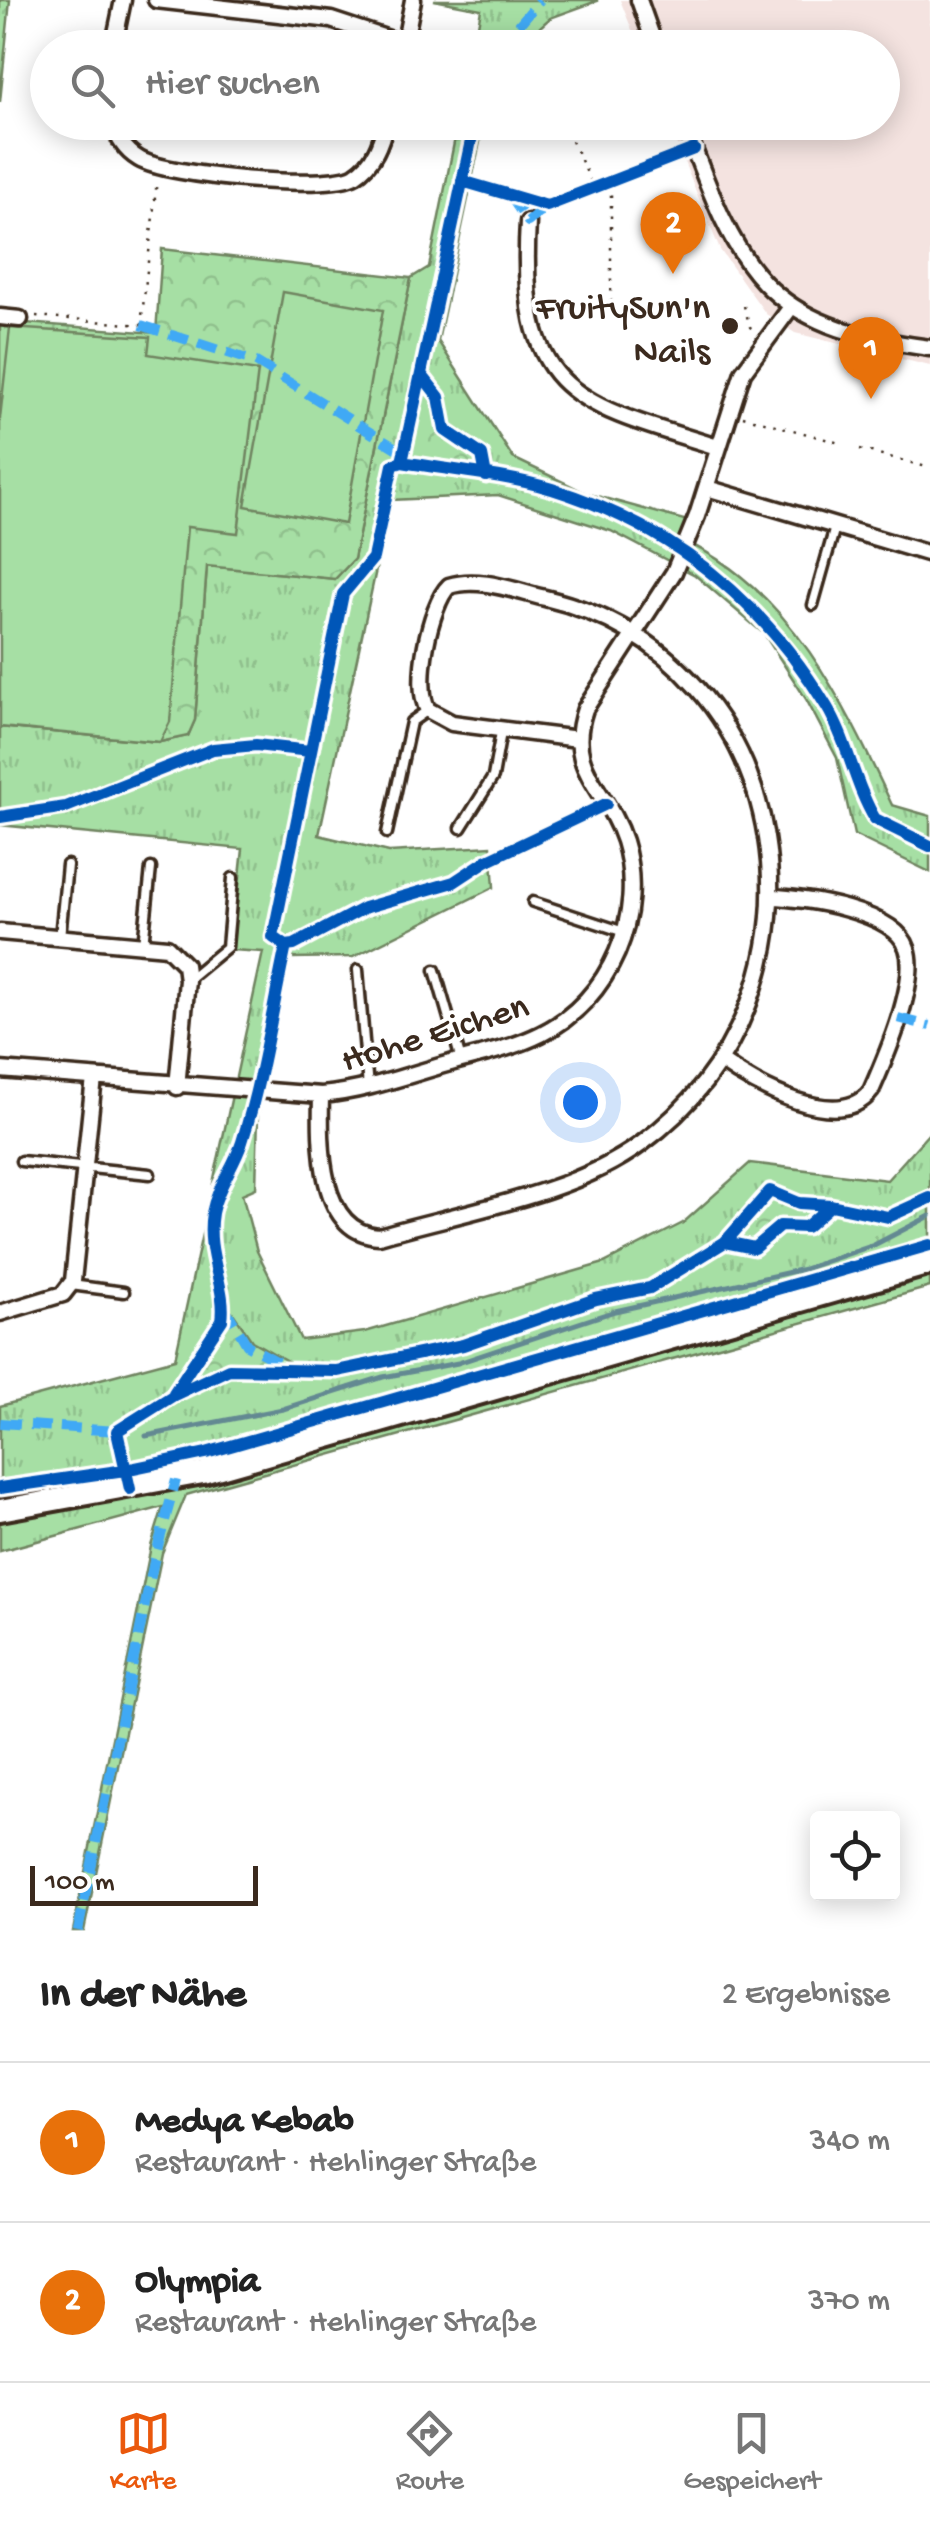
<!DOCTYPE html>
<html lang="de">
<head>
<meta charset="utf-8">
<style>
	:root { --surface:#fff; --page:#f2f2f2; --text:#222; --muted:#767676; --line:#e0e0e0; --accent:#ea580c }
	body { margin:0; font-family:"Gochi Hand",sans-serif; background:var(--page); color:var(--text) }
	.controls { position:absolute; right:30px; bottom:30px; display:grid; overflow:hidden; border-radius:10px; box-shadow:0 5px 25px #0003 }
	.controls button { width:90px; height:90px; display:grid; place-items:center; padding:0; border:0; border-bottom:2px solid var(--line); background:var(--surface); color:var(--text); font:50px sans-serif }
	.scale { position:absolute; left:30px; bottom:25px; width:228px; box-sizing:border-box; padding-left:10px; border:5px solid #3b2a1e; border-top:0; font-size:28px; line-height:35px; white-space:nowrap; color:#3b2a1e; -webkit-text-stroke:8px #fff; paint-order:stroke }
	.you { position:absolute; left:580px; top:1102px; width:35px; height:35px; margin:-25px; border:8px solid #fff; border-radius:50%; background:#1a73e8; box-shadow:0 0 0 15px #1a73e833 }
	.badge { display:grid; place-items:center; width:65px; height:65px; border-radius:50%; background:var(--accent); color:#fff; font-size:32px; font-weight:700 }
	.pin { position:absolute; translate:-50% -82px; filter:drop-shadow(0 2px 5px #0008) }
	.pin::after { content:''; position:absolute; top:52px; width:35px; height:30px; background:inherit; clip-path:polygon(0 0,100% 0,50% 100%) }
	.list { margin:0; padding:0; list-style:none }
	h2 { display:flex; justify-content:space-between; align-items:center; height:130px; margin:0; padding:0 40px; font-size:42px }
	h2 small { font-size:32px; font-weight:400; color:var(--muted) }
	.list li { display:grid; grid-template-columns:65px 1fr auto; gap:30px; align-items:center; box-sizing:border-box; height:160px; padding:0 40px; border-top:2px solid var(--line) }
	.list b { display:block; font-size:38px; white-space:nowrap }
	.list p { margin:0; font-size:32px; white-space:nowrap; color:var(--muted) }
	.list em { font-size:32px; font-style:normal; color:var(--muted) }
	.icon { flex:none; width:55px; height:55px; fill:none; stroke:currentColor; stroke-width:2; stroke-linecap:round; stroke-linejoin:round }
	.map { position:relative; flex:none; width:930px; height:1931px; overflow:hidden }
	.search { position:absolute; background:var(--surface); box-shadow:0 5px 25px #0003; left:30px; right:30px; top:30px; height:110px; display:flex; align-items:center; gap:25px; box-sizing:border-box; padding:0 35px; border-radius:55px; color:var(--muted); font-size:38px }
	.sheet { height:450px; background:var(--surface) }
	nav { display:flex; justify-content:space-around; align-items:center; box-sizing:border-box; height:140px; border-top:2px solid var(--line); background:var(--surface); font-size:28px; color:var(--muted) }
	nav a { display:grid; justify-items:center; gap:5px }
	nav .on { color:var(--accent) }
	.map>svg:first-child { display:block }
	.built { fill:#f4e3e0 }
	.grass { fill:url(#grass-tufts); stroke:#708461; stroke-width:2.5; fill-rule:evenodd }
	.park { fill:url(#park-crowns); stroke:#708461; stroke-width:2.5 }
	.garden { fill:#a6dfa4; stroke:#708461; stroke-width:2.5 }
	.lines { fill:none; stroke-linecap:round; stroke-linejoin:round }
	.stream { stroke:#648992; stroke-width:5 }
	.lane-casing { stroke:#3b2a1e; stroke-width:15 }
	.street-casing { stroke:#3b2a1e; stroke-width:21 }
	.secondary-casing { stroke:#3b2a1e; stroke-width:28 }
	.path { stroke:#3b2a1e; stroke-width:2.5; stroke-dasharray:2.5 8; stroke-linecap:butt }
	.lane { stroke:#fff; stroke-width:8 }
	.street { stroke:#fff; stroke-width:14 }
	.secondary { stroke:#fff; stroke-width:20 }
	.quiet { stroke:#3fa9f5; stroke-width:10; stroke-dasharray:20 10; stroke-linecap:butt }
	.cycleway-casing { stroke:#fff; stroke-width:19 }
	.cycleway { stroke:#0057b8; stroke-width:12 }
	.poi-dot { fill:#3b2a1e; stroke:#fff; stroke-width:4 }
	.labels { text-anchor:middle; stroke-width:8; stroke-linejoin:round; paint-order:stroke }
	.poi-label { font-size:38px; fill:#3b2a1e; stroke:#fff; text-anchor:end }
	.street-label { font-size:38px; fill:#3b2a1e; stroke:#fff }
</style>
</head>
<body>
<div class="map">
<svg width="930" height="1931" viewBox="0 0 930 1931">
	<defs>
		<pattern id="grass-tufts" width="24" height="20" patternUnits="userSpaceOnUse" patternTransform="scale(2.5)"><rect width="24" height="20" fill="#a6dfa4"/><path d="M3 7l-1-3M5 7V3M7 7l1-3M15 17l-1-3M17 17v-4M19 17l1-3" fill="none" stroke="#90c08d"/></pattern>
		<pattern id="park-crowns" width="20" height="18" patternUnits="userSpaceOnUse" patternTransform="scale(2.5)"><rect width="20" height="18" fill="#a6dfa4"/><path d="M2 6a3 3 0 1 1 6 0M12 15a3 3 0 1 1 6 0" fill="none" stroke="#90c08d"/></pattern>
	</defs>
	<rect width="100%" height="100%" fill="#fff"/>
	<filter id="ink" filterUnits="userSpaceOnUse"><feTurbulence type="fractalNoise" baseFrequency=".01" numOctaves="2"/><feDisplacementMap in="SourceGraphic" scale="20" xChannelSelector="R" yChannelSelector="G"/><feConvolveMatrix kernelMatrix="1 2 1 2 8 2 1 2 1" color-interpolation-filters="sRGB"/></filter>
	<g filter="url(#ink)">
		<path class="built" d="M620,0H930V366L795,333L766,314L720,250L668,123L882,122V48L639,47Z"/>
		<path class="grass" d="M434,0H597V1L550,18L518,47L474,48L481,9Z
			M458,123H484L438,341L513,458L586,493L688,521L682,540C790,587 845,705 892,805L930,816V872L854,835L837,758L806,699L764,634L695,575L611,531L498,495L391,500L319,835L389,852L491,846L494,887L353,957L291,958L258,1115L256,1188L242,1194L257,1251L301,1340L365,1332L604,1263L683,1223L750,1163L887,1180L930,1132V1287L186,1495L162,1553L84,1931H73L151,1546L163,1507L0,1551V1406L175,1359L263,952L232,950L243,849L0,825V727L160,742L188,736L195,720L207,566L335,579L354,559L411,278L429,267ZM761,1194L832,1202V1208C809,1230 809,1222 783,1229C755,1236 772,1253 725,1248L720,1241L739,1228Z"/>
		<path class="park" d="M0,0H10L0,102Z
			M162,249L411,278L354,559L335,579L207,566L195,720L188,736L160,742L0,727V321L156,333Z
			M426,387L437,399L442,431L481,458L477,472L411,456Z
			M767,1190L799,1201L832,1202V1208L814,1226L778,1231L758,1249L725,1248L719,1241L739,1228Z
			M231,1310L252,1341L289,1362L285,1374L230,1373L177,1400L171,1393L220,1312Z"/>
		<path class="garden" d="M283,292L383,310L345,524L245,506Z
			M10,328L150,337L148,354L258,371L238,533L187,527L170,722L160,742L0,727V418Z"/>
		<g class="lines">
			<path class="stream" d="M146,1436L283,1409L383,1377L458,1363L615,1311L804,1269L874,1245L930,1216"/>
			<g class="lane-casing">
				<path id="lane" d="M813,605L835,527
					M461,828L493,777L501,732
					M387,833L411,722L428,710
					M533,902L624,932
					M60,937L67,865
					M143,945L151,868
					M358,970L368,1088
					M435,970L461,1060
					M187,980L227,947L233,878
					M21,1161L150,1174
					M71,1285L124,1292"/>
			</g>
			<g class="street-casing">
				<path id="street" d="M156,0L331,20L416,48
					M639,0L656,48
					M404,47L413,0
					M113,48L123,0
					M112,122C118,138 124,150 139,159C167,176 327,191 355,175C374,163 381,143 386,122
					M684,122C739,272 762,326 930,348
					M528,222C518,392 572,403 718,447
					M0,317L20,319
					M707,488L930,554
					M0,932L167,947L185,965L187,980L177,1087
					M722,1062C754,1085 839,1133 871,1091C885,1059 919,982 907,948C895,911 805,898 772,897
					M0,1070L321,1095C365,1091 405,1076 447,1064C478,1055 511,1049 541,1034C610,1000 647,915 624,841C607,788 564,770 585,709L674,572L697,516L743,372L791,307
					M321,1095C320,1142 318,1233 379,1236C461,1212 573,1195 641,1144C847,993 800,658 545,598C515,591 479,576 449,586C430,604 413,687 428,710L452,723L578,739
					M0,1313L63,1294L73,1281L94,1078"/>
			</g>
			<g class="secondary-casing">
				<path id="secondary" d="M0,1510L203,1473L930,1264"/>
			</g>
			<path class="path" d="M563,122L594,188
				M611,302V182
				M744,306L750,327L755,331
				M36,316L141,325L157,180
				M743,416L843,444
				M860,449L930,468"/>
			<use href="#lane" class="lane"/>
			<use href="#street" class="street"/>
			<use href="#secondary" class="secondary"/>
			<path class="quiet" d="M499,48L540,0
				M510,196L528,222L547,206
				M141,325L256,362L404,453
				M898,1018L930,1026
				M224,1306L247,1345L282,1364
				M0,1423L117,1431
				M78,1931L154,1561L176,1480"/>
			<g class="cycleway-casing">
				<path id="cycleway" d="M462,181L547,206L694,149
					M421,374L439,397L445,430L482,455L486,476
					M402,462L475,122
					M606,804L486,861L454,882L364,908L294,945L286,946L273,937L343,594L373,558L393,465L402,462C451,470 505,475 552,489C671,526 763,601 827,707C848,742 854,784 875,819L930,846
					M0,817L66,807L213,749L256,745L310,751
					M725,1242L770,1191L799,1203L831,1205
					M174,1393L222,1320C227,1287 205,1254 212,1213C217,1187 234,1167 242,1142C262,1079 272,1011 286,946
					M0,1488L125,1470L206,1453L930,1245
					M130,1489L117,1431L174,1395L229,1369L337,1371L463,1345L596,1299L650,1288L725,1242L754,1248L780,1226L806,1227L831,1205L888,1217L930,1198"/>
			</g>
			<use href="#cycleway" class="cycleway"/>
		</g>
	</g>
	<circle class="poi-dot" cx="730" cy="326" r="10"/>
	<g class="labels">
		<g class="poi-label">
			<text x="710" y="317">FruitySun'n<tspan x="710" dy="44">Nails</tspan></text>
		</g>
		<g class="street-label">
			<text transform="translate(434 1030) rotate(-17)" y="13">Hohe Eichen</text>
		</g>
	</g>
</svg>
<div class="controls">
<button><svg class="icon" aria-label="locate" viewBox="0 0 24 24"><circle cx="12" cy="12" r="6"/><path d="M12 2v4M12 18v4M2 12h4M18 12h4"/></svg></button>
</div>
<div class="scale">100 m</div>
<div class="you"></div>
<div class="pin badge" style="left:871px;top:399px;background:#e8710a">1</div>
<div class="pin badge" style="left:673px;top:274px;background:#e8710a">2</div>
<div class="search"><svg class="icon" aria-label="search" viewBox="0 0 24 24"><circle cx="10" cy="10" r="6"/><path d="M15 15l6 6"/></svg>Hier suchen</div>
</div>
<section class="sheet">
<h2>In der Nähe<small>2 Ergebnisse</small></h2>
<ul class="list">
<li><span class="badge" style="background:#e8710a">1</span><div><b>Medya Kebab</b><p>Restaurant · Hehlinger Straße</p></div><em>340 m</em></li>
<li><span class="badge" style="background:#e8710a">2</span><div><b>Olympia</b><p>Restaurant · Hehlinger Straße</p></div><em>370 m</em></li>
</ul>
</section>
<nav>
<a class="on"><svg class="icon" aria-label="map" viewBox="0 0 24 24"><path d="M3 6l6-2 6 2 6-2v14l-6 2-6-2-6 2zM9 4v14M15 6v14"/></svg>Karte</a>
<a><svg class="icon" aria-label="directions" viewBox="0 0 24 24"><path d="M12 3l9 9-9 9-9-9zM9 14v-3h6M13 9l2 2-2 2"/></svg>Route</a>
<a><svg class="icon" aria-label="saved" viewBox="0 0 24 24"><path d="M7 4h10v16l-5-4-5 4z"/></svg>Gespeichert</a>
</nav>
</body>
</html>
